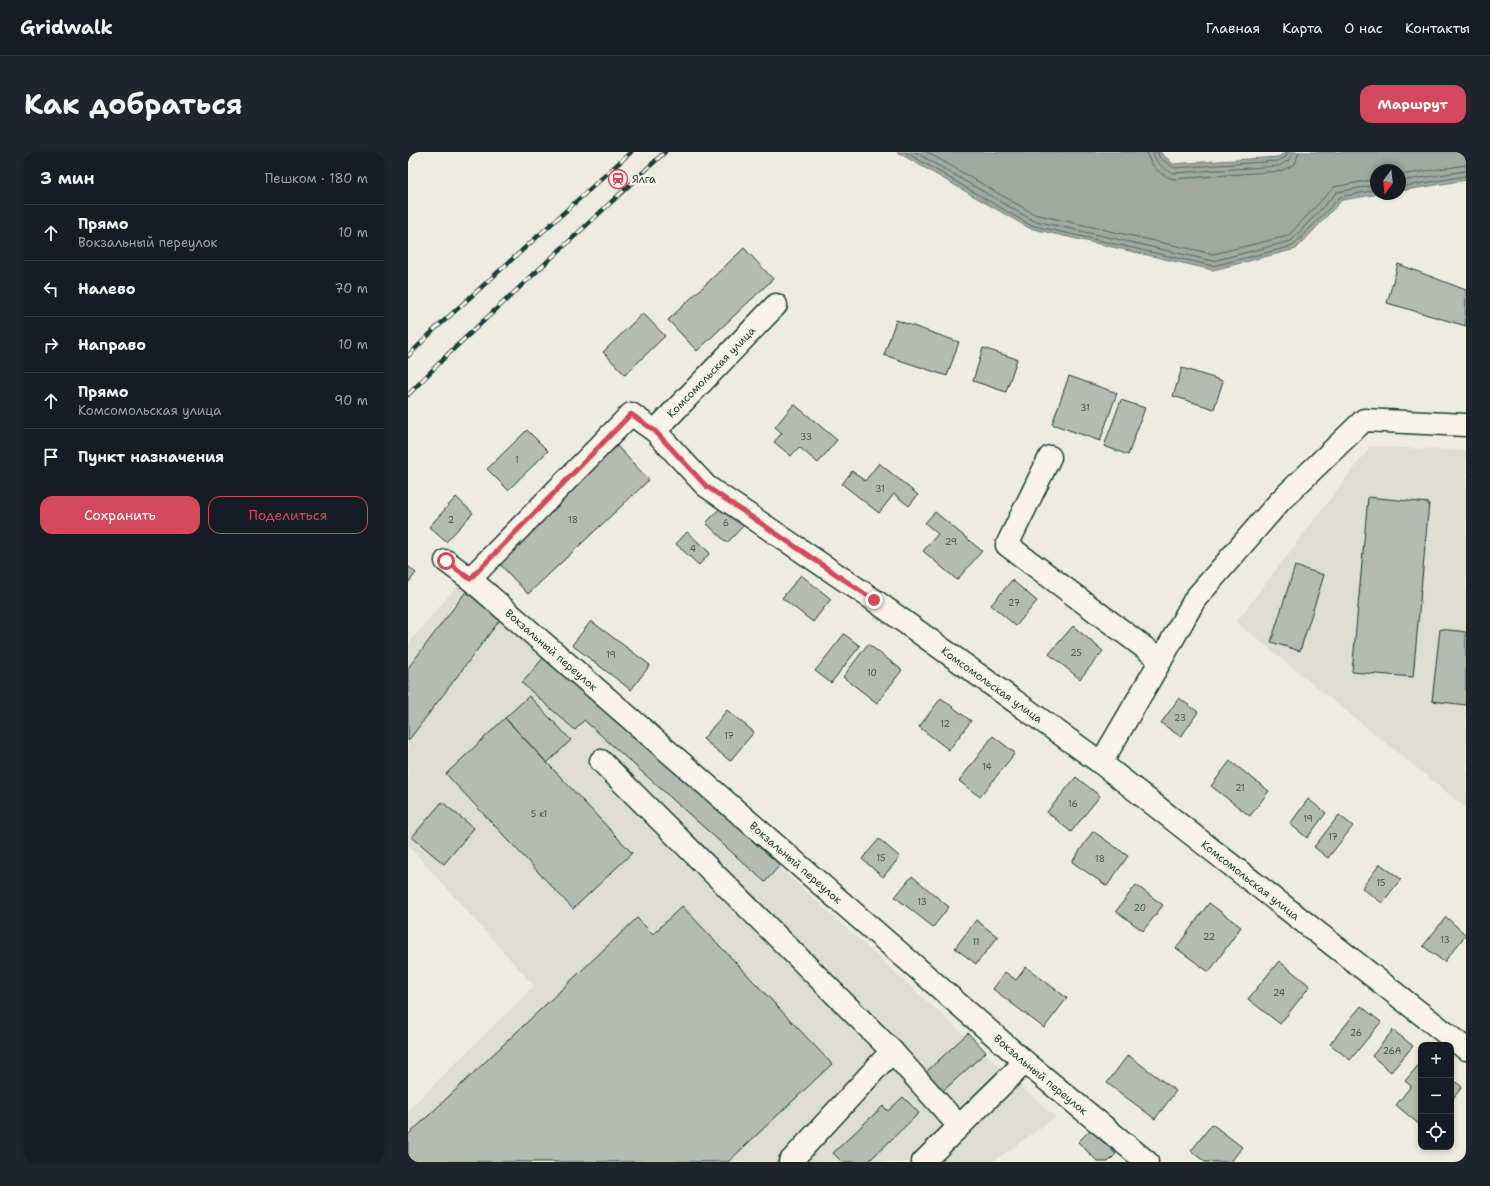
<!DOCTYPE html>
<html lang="ru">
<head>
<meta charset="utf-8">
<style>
	:root { --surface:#171b24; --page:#20242c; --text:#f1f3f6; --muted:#9ea1a6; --line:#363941; --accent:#d1495b }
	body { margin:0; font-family:"Shantell Sans",sans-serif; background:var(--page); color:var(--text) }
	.controls { position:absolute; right:12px; bottom:12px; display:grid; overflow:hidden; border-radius:8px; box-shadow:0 2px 6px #0003 }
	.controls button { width:36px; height:36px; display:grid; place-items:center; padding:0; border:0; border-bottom:1px solid var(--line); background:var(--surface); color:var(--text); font:20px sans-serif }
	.compass { position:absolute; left:962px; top:12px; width:36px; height:36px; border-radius:50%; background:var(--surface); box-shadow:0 2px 6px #0003; rotate:195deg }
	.stop { position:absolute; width:12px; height:12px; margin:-9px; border:3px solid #d1495b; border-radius:50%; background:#fff }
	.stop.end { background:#d1495b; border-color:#fff; box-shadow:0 1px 4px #0008 }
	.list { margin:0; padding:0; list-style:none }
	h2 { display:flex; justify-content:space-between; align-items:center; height:52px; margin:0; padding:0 16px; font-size:17px }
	h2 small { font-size:13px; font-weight:400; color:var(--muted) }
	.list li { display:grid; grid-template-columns:26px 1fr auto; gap:12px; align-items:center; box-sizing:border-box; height:56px; padding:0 16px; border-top:1px solid var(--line) }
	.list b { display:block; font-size:15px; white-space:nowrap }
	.list p { margin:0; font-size:13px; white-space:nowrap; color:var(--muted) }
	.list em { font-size:13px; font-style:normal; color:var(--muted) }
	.actions { display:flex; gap:8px; padding:12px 16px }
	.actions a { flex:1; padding:9px 0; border:1px solid var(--accent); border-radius:12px; text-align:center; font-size:14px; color:var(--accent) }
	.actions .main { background:var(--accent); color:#fff }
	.icon { flex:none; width:22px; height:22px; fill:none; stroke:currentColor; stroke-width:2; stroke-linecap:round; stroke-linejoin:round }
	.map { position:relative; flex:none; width:1058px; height:1010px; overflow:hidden; border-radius:12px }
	header { display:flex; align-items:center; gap:24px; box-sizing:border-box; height:56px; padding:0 20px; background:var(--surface); border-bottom:1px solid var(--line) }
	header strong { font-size:19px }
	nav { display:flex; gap:22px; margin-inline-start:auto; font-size:14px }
	.intro { display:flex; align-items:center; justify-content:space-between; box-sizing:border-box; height:96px; padding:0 24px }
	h1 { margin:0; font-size:28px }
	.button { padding:10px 18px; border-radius:12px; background:var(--accent); color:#fff; font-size:14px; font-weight:700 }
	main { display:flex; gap:24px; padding:0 24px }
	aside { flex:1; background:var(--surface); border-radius:12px; box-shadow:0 2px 6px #0003 }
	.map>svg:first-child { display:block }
	.built { fill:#ddddd2 }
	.water { fill:#9fa99f; stroke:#6c7e74 }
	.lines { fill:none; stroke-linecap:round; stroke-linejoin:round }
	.shore { stroke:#52685f; stroke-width:1 }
	.building { fill:#b5bbb0; stroke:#1f3d34 }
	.minor-casing { stroke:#1f3d34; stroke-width:25 }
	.minor { stroke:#f7f3e8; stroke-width:22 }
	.rail-casing { stroke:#1f3d34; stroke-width:4.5 }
	.rail { stroke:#f7f3e8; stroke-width:3; stroke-dasharray:9; stroke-linecap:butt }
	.route { stroke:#d1495b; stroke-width:5 }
	.labels { text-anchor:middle; stroke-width:4; stroke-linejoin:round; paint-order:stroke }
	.number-label { font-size:9px; fill:#445c53 }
	.poi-label { font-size:11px; fill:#1f3d34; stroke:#f7f3e8; text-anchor:start }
	.street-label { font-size:11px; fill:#1f3d34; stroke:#f7f3e8 }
</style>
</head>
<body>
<header>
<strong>Gridwalk</strong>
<nav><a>Главная</a><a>Карта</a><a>О нас</a><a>Контакты</a></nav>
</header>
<div class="intro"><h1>Как добраться</h1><a class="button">Маршрут</a></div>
<main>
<aside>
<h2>3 мин<small>Пешком · 180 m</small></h2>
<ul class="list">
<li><svg class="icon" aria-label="ahead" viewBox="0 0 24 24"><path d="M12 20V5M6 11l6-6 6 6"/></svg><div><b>Прямо</b><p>Вокзальный переулок</p></div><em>10 m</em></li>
<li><svg class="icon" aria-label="left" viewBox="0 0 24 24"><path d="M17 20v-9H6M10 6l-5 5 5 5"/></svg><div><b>Налево</b></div><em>70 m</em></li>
<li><svg class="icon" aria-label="right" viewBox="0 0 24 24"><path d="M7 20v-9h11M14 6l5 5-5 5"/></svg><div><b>Направо</b></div><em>10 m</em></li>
<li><svg class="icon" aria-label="ahead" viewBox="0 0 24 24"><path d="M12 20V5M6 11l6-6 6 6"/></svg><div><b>Прямо</b><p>Комсомольская улица</p></div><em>90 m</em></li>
<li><svg class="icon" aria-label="arrive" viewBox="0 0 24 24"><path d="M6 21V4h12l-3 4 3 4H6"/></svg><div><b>Пункт назначения</b></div></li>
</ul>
<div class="actions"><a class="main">Сохранить</a><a>Поделиться</a></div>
</aside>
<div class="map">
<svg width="1058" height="1010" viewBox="0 0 1058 1010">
	<rect width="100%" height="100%" fill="#eeece1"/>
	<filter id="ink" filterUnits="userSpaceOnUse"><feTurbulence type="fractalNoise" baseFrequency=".025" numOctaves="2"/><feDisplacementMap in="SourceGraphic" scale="8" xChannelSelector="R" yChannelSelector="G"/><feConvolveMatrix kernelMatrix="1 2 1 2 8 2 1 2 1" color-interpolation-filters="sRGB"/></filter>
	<g filter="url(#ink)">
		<path class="built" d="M962,295L1058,298V656L828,470Z
			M54,428L647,965L585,1010H0V958L126,834L0,693V492Z"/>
		<path class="water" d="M489,0H752L765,12L870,5L878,0H1058V28L992,39V18H968V42H971L934,48L888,97L805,118L621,76Z"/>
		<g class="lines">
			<path class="shore" d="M497,0L622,73L805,114L885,94L932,45L968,38
				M507,0L624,68L805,109L883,89L929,40L968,33
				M519,0L626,62L805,102L880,84L926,35L968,27
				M739,0C740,12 754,25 766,27L873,19L887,12L891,0
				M745,0C746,9 757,19 766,21L871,14L881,8L885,0
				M750,0L751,5L766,16L870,9L878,5L879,0
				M992,23L1058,13
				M992,29L1058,19
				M992,35L1058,24"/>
		</g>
		<path class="building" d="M336,96L365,127L289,199L260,168Z
			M990,112L1058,138V174L979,151Z
			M235,161L257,184L217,223L195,200Z
			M488,168L551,190L539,224L476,203Z
			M575,196L609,207L598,240L565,229Z
			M774,216L815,229L806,257L765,244Z
			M661,224L709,241L692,289L644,272Z
			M713,248L737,256L720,303L696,294Z
			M386,252L429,288L410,311L391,295L383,304L366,290L374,281L367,275Z
			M119,278L140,299L100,338L79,317Z
			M209,294L241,328L120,442L88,408Z
			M471,311L510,343L501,354L486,342L471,361L434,332L444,319L457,329Z
			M48,345L65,361L38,390L21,375Z
			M960,345L1021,351L1005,525L944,520Z
			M316,352L337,372L319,391L298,371Z
			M527,360L574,399L549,428L515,399L530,382L517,371Z
			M279,380L302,401L291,413L268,392Z
			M0,414L8,421L0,431Z
			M887,414L916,423L892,499L863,490Z
			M393,423L423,447L405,470L374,446Z
			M604,428L629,449L608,474L583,453Z
			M60,437L95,464L0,589V516Z
			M183,469L242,513L223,538L164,493Z
			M665,474L695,499L672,527L641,502Z
			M1032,477L1058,480V553L1024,549Z
			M436,482L452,494L423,531L407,519Z
			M460,492L494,518L469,551L435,525Z
			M137,504L372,713L357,730L176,568L167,578L114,531Z
			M121,544L163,588L139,611L97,566Z
			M533,546L563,569L541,598L511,575Z
			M771,546L790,560L773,585L753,571Z
			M319,558L346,580L322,609L295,587Z
			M97,566L224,701L165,757L38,622Z
			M585,584L607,601L572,645L551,629Z
			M822,609L861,639L842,664L803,634Z
			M668,625L692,644L663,680L639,660Z
			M900,647L918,661L899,686L882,672Z
			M34,650L66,676L36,712L4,685Z
			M931,663L945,674L920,706L906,695Z
			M685,679L720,704L699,734L664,710Z
			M471,687L492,705L475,725L454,707Z
			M972,712L993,727L974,751L954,736Z
			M504,724L541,755L525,775L487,745Z
			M728,733L755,753L735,779L708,759Z
			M801,751L833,775L801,820L768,796Z
			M274,754L424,912L320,1010H0V983L229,766L245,782Z
			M1038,765L1058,783L1036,810L1015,794Z
			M568,768L590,785L568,812L547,796Z
			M871,809L902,834L872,872L840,847Z
			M618,815L659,846L636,876L585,837L597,820L608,828Z
			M953,854L973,870L942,908L922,892Z
			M985,878L1005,894L983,920L964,904Z
			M560,881L578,900L535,939L518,920Z
			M720,903L768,939L747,967L699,931Z
			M1013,910V974L988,953L1003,934L997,929Z
			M1043,926L1054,935L1043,949Z
			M495,945L511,961L460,1010H434L425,1001L475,954L480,959Z
			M804,972L834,995L823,1010H797L783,999Z
			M682,978L708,1002L700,1010H690L670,990Z"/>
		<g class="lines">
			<g class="minor-casing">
				<g id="minor">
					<path id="s1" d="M368,153L247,279L298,334L466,448L693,611L1058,897"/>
					<path d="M642,305L599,393L753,508L693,611"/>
					<path id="s2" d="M38,409L62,427L617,910L739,1010"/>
					<path d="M62,427L223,262L247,279"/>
					<path d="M753,508L787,447L872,349L956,268L1058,273"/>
					<path d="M193,609L484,899L551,974"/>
					<path d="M382,1010L484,899"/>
					<path d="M515,1010L617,910"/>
				</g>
			</g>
			<use href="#minor" class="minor"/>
			<g class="rail-casing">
				<path id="rail" d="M0,204L27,177L223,0
					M0,243L39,203L257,0"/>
			</g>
			<use href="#rail" class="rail"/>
		</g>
	</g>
	<g class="lines" filter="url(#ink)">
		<path class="route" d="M38,409L62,427L223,262L247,279L298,334L466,448"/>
	</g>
	<defs>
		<g id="station-ring" transform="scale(1)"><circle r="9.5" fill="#f7f3e8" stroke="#d1495b" stroke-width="1.5"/><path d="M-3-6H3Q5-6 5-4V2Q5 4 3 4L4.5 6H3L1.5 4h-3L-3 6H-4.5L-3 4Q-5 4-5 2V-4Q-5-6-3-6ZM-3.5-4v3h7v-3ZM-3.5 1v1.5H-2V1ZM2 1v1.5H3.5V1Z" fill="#d1495b"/></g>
	</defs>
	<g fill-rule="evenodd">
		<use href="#station-ring" x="210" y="27"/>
	</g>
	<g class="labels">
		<g class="number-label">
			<text x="677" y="259">31</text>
			<text x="398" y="288">33</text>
			<text x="109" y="311">1</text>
			<text x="472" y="340">31</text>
			<text x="43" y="371">2</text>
			<text x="165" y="371">18</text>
			<text x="318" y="374">6</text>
			<text x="543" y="393">29</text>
			<text x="285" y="400">4</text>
			<text x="606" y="454">27</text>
			<text x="668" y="504">25</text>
			<text x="203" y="506">19</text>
			<text x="464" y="524">10</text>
			<text x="772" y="569">23</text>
			<text x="537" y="575">12</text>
			<text x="321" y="587">17</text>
			<text x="579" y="618">14</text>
			<text x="832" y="639">21</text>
			<text x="665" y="655">16</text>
			<text x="131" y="665">5 к1</text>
			<text x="900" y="670">19</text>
			<text x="925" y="688">17</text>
			<text x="473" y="709">15</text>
			<text x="692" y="710">18</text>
			<text x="973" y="734">15</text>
			<text x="514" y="753">13</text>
			<text x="732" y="759">20</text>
			<text x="801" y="788">22</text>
			<text x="1037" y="791">13</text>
			<text x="568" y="793">11</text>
			<text x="871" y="844">24</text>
			<text x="948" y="884">26</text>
			<text x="984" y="902">26А</text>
		</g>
		<g class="poi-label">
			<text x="224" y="31">Ялга</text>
		</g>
		<g class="street-label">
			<text transform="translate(303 220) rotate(-46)" y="4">Комсомольская улица</text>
			<text dy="4" stroke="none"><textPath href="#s2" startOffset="138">Вокзальный переулок</textPath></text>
			<text dy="4" stroke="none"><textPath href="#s1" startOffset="598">Комсомольская улица</textPath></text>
			<text dy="4" stroke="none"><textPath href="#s2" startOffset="462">Вокзальный переулок</textPath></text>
			<text dy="4" stroke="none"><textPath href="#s1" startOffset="922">Комсомольская улица</textPath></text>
			<text dy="4" stroke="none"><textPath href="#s2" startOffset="786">Вокзальный переулок</textPath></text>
		</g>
	</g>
</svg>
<div class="controls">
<button>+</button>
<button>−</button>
<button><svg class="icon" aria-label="locate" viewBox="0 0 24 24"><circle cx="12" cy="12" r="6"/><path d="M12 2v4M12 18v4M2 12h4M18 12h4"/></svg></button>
</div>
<svg class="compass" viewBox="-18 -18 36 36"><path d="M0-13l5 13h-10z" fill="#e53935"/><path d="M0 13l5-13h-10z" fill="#9ea1a6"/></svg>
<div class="stop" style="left:38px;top:409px"></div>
<div class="stop end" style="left:466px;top:448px"></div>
</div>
</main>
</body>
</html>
